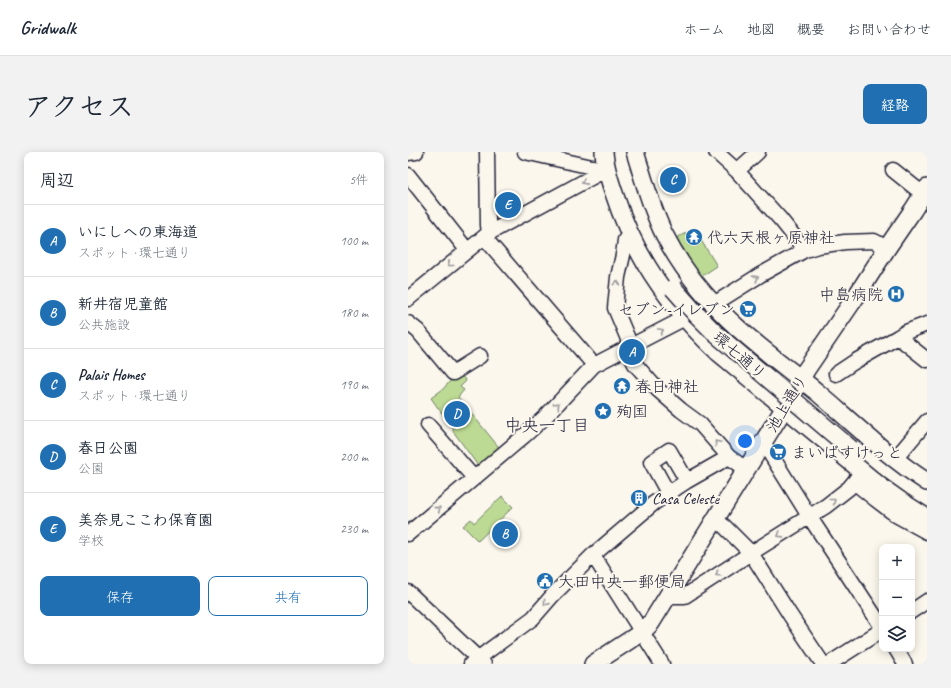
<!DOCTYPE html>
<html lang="ja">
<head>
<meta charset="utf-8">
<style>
	:root { --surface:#fff; --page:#f2f2f3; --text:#1f2937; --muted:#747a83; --line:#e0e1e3; --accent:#1f6fb2 }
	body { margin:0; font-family:Caveat,"Klee One",sans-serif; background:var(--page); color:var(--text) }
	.controls { position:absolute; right:12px; bottom:12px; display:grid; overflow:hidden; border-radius:8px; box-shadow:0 2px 10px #0003 }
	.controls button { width:36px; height:36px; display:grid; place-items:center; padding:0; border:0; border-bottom:1px solid var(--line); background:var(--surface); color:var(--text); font:20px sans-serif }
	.you { position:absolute; left:337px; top:289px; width:14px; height:14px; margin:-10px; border:3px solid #fff; border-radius:50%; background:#1a73e8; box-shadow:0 0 0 6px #1a73e833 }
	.badge { display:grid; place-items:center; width:26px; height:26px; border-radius:50%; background:var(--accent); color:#fff; font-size:13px; font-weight:700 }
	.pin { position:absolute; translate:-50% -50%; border:2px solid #fff; box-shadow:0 1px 4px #0006 }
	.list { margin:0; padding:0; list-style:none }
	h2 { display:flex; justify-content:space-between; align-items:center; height:52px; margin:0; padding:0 16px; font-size:17px }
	h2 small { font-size:13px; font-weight:400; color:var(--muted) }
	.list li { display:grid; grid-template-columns:26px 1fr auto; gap:12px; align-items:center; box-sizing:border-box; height:72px; padding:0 16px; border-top:1px solid var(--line) }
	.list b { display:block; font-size:15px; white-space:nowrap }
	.list p { margin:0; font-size:13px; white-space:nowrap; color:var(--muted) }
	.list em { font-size:13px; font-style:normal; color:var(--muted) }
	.actions { display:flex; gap:8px; padding:12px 16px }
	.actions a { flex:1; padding:9px 0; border:1px solid var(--accent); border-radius:8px; text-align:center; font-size:14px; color:var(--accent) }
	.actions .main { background:var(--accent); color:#fff }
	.icon { flex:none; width:22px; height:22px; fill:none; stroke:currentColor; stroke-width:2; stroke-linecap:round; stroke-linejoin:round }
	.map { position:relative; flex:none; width:519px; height:512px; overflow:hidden; border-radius:8px }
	header { display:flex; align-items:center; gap:24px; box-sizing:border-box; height:56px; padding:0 20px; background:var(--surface); border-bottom:1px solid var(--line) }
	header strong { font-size:19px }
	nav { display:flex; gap:22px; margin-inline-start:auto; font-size:14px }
	.intro { display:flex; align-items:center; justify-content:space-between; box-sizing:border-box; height:96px; padding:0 24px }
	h1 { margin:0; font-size:28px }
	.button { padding:10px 18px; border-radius:8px; background:var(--accent); color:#fff; font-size:14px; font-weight:700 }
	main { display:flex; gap:24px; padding:0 24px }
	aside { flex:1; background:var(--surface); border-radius:8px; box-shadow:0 2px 10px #0003 }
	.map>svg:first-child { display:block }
	.green { fill:#bcda93; stroke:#6f7e67 }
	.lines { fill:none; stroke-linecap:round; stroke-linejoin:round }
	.minor-casing { stroke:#22223b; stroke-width:17 }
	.major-casing { stroke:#22223b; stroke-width:20 }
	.minor { stroke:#fbf7ec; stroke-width:14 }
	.major { stroke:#fbf7ec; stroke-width:17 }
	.major-bridge-casing { stroke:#22223b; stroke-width:20; stroke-linecap:butt }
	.major-bridge { stroke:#fbf7ec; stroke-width:17 }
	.oneway { stroke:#99979c }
	.labels { text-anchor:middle; stroke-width:4; stroke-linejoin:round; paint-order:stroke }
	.poi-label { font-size:16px; fill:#22223b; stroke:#fbf7ec; text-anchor:start }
	.street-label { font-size:16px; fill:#22223b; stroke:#fbf7ec }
	.neighbourhood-label { font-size:17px; fill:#22223b; stroke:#fbf7ec }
</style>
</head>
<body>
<header>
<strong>Gridwalk</strong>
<nav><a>ホーム</a><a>地図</a><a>概要</a><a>お問い合わせ</a></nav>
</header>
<div class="intro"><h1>アクセス</h1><a class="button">経路</a></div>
<main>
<aside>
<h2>周辺<small>5件</small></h2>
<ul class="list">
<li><span class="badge">A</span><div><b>いにしへの東海道</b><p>スポット · 環七通り</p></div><em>100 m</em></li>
<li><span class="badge">B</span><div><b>新井宿児童館</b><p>公共施設</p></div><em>180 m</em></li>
<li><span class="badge">C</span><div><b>Palais Homes</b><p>スポット · 環七通り</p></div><em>190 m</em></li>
<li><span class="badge">D</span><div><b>春日公園</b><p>公園</p></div><em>200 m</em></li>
<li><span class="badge">E</span><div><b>美奈見ここわ保育園</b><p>学校</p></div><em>230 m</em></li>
</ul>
<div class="actions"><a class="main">保存</a><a>共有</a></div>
</aside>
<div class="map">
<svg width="519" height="512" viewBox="0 0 519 512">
	<rect width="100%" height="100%" fill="#fbf7ec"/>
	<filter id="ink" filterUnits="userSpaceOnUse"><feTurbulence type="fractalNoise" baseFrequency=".025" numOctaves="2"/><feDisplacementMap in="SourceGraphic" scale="8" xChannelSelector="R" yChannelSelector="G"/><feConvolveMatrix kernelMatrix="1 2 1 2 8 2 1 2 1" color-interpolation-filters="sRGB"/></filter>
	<g filter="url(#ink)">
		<path class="green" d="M286,77L309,114L294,124L281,110L264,88Z
			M52,222L58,229L52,235L56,238L50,245L94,299L73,318L45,279V277L23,246L35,237L45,226Z
			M94,344L105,355L70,389L55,374L63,367L66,371Z"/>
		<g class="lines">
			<g class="minor-casing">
				<path id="minor" d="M79,0L80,73L81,81
					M308,0L329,19L373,68L397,98
					M0,1L8,0
					M485,18L515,42
					M329,19L350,0
					M0,23L59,98
					M221,82L217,88L215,103L210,125L207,156L220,187V195L222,201L227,212L249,237L273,258L292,272L321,305L338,317
					M76,85L186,213
					M0,147L81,81L199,17L184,15L117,0
					M306,152L352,123L397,98L410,94L437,90L466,89L479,96
					M0,171L10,179L45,221L72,204
					M490,185L498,180L519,172
					M428,222L446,210L490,185L519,208
					M20,273L66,326
					M355,290L401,364L474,475
					M487,307L519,269
					M451,323L446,330L467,347L488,363L519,380
					M260,341L243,310L261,298L279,329
					M307,368L316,374L343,401L382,463L415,512
					M0,382L116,284L137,265L186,213L277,166
					M185,403L254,512
					M0,440L76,512
					M260,444H277L343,401L418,354L441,336L446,330
					M504,459L519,449
					M488,497L497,512
					M63,512L80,499L125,466L145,443L185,403L246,351L279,329L321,305
					M421,512L474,478"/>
			</g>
			<g class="major-casing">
				<path id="major" d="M196,0C197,15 202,30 207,44C227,106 264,157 311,201L473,335L494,350L519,366
					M227,0C236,28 243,56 256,82C274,118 301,150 331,177C356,199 383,219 409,240C444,270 480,305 519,330
					M185,512L234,480L243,471L377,255L398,218L449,143L479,96L505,58L519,36"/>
			</g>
			<use href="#minor" class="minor"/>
			<use href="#major" class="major"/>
			<g class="major-bridge-casing">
				<path id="major-bridge" d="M265,136L289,163L309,183L443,297"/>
			</g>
			<use href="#major-bridge" class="major-bridge"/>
		</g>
		<defs><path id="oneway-chevron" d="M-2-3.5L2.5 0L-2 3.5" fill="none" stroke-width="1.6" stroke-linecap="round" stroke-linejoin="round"/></defs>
		<g class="oneway">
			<use href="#oneway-chevron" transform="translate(176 30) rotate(152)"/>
			<use href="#oneway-chevron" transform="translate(42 112) rotate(141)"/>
			<use href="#oneway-chevron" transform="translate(348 126) rotate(-32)"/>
			<use href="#oneway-chevron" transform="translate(209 131) rotate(-85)"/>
			<use href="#oneway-chevron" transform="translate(253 179) rotate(-27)"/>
			<use href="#oneway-chevron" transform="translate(149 253) rotate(-47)"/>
			<use href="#oneway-chevron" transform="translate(309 291) rotate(-131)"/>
			<use href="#oneway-chevron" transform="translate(425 349) rotate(-38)"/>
			<use href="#oneway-chevron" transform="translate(30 357) rotate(-40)"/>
			<use href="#oneway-chevron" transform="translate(372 383) rotate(148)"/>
			<use href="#oneway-chevron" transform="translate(310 422) rotate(146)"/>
			<use href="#oneway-chevron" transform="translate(138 451) rotate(129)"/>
		</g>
	</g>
	<defs>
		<g id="temple-disc" transform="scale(0.9)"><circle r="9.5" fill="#1f6fb2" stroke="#fbf7ec"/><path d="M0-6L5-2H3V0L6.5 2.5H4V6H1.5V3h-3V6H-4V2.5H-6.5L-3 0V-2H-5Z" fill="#fff"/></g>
		<g id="hospital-disc" transform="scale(0.9)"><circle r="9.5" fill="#1f6fb2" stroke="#fbf7ec"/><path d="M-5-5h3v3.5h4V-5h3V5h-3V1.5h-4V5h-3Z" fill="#fff"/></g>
		<g id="supermarket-disc" transform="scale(0.9)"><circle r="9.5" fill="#1f6fb2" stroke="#fbf7ec"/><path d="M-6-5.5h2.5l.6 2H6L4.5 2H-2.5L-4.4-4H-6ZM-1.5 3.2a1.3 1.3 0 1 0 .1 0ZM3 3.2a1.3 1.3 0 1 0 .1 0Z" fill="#fff"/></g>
		<g id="sight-disc" transform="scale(0.9)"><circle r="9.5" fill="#1f6fb2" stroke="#fbf7ec"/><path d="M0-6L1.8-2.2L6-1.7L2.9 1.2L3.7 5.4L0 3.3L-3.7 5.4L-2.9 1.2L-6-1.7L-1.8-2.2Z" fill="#fff"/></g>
		<g id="building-disc" transform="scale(0.9)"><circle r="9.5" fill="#1f6fb2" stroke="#fbf7ec"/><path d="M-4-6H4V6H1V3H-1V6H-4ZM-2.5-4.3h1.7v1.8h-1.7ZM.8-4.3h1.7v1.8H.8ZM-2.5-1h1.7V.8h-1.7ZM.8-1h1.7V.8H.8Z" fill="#fff"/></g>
		<g id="civic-disc" transform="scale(0.9)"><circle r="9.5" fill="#1f6fb2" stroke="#fbf7ec"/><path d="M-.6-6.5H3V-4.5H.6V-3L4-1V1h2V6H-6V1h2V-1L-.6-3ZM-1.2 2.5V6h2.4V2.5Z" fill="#fff"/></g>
	</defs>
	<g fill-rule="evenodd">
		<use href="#temple-disc" x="286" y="85"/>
		<use href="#hospital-disc" x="488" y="142"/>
		<use href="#supermarket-disc" x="340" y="157"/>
		<use href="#temple-disc" x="214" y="234"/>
		<use href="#sight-disc" x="195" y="259"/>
		<use href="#supermarket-disc" x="370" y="300"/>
		<use href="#building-disc" x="231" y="346"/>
		<use href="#civic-disc" x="137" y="429"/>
	</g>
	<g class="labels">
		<g class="poi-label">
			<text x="299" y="91">代六天根ヶ原神社</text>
			<text x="475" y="148" text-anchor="end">中島病院</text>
			<text x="327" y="163" text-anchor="end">セブン-イレブン</text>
			<text x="227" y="240">春日神社</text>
			<text x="208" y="265">殉国</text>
			<text x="383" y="306">まいばすけっと</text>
			<text x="244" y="352">Casa Celeste</text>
			<text x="150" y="435">大田中央一郵便局</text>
		</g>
		<g class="street-label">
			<text transform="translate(332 203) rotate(41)" y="6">環七通り</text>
			<text transform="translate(378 251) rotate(-59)" y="6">池上通り</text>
		</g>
		<g class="neighbourhood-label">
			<text x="139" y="279">中央一丁目</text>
		</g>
	</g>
</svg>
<div class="controls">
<button>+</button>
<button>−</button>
<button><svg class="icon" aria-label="layers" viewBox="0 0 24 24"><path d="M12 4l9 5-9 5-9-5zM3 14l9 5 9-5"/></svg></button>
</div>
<div class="you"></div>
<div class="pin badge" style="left:224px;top:200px">A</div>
<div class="pin badge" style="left:97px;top:382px">B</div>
<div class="pin badge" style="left:265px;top:28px">C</div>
<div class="pin badge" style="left:49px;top:262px">D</div>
<div class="pin badge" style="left:100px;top:53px">E</div>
</div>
</main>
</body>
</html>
